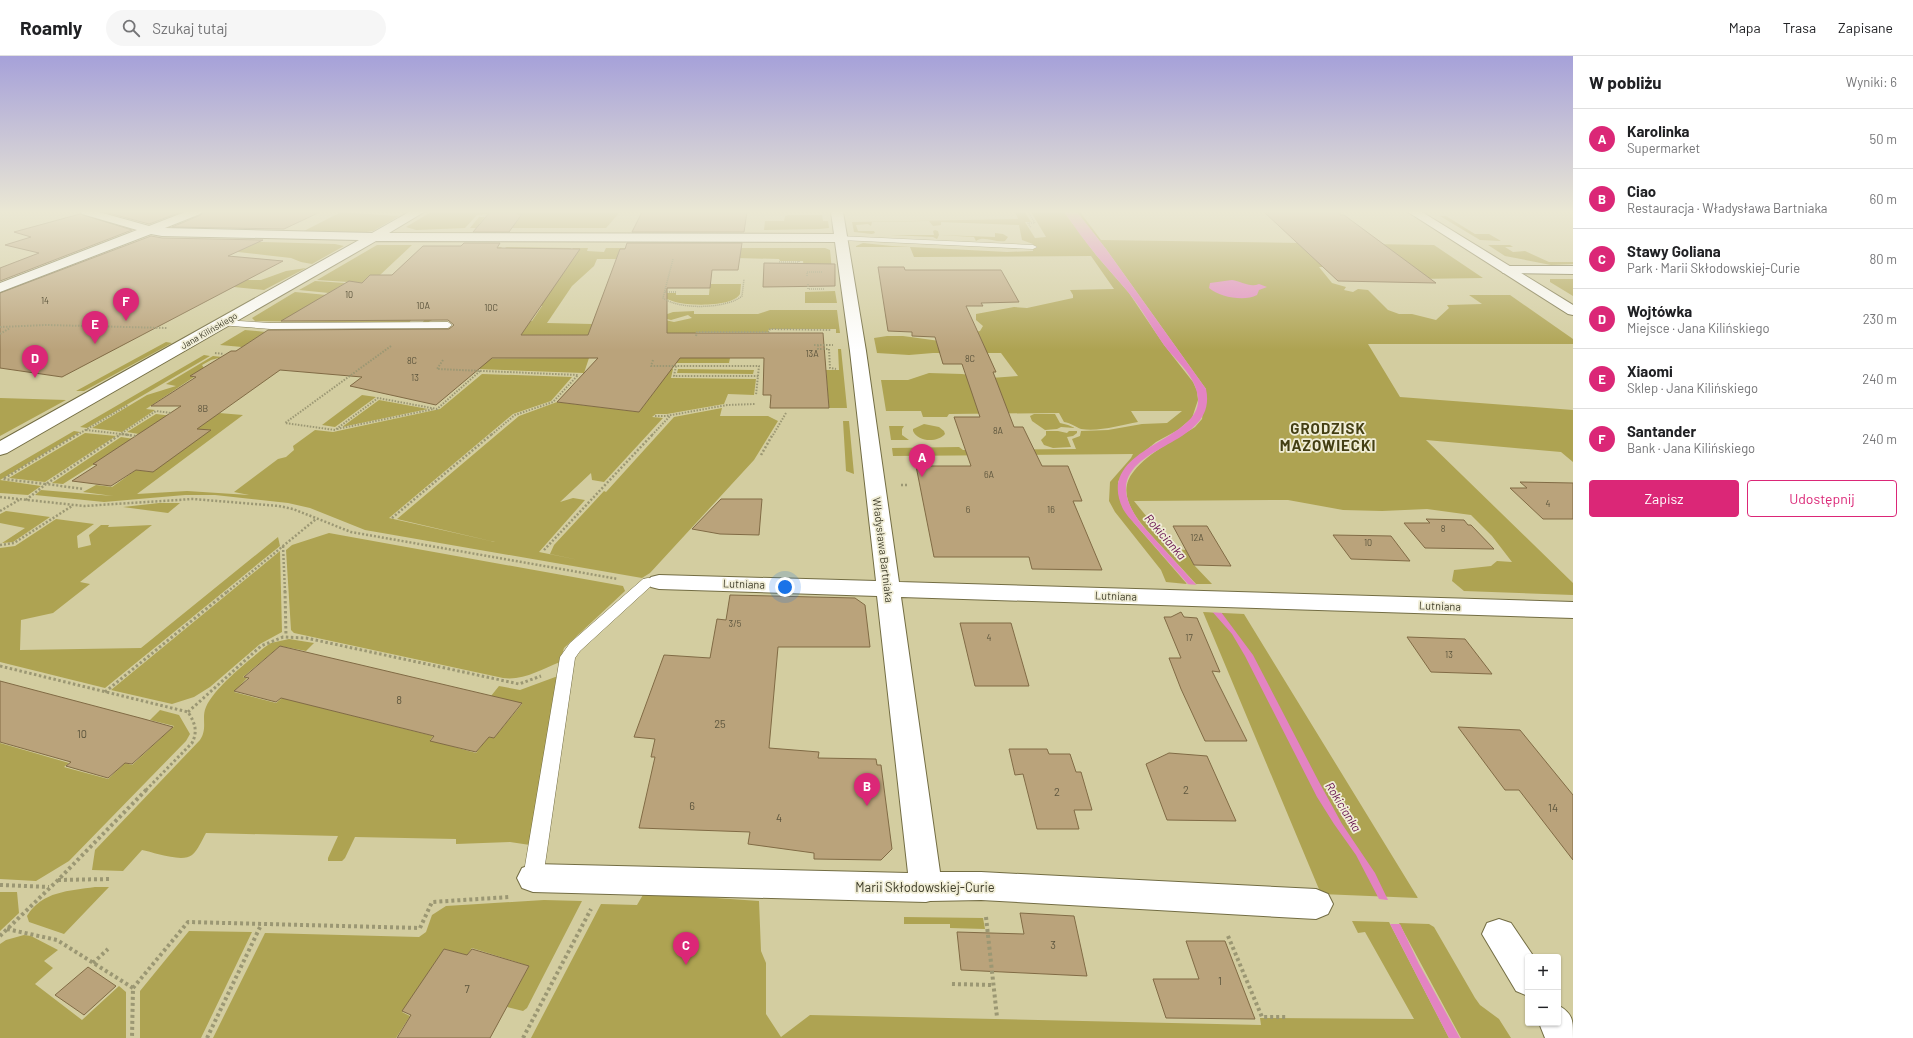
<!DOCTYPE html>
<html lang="pl">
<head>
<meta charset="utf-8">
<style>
	:root { --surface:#fff; --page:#f6f6f6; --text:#202124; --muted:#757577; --line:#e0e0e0; --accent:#db2777 }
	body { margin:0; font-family:Barlow,sans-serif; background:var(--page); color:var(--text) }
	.controls { position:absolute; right:12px; bottom:12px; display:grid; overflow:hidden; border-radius:4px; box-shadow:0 1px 3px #0004 }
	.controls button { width:36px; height:36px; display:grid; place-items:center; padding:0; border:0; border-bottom:1px solid var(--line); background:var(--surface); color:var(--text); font:20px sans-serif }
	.you { position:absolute; left:785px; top:531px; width:14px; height:14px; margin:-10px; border:3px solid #fff; border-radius:50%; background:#1a73e8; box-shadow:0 0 0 6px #1a73e833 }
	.badge { display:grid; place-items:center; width:26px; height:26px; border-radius:50%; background:var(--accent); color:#fff; font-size:13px; font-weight:700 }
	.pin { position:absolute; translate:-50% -33px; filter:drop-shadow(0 1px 2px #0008) }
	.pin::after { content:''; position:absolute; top:21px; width:14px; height:12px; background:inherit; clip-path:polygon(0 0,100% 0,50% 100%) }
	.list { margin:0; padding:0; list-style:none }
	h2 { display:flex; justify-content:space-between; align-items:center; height:52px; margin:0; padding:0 16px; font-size:17px }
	h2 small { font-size:13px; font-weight:400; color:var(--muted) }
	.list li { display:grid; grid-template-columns:26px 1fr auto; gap:12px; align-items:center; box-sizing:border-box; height:60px; padding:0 16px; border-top:1px solid var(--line) }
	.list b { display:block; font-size:15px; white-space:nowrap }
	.list p { margin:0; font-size:13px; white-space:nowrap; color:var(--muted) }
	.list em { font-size:13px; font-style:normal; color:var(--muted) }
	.actions { display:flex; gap:8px; padding:12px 16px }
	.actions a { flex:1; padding:9px 0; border:1px solid var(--accent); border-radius:4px; text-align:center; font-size:14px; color:var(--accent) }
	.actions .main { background:var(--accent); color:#fff }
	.icon { flex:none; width:22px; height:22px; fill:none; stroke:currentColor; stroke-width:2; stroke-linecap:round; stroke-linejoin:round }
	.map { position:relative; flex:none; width:1573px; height:982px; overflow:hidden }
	header { display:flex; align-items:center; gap:24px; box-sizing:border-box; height:56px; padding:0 20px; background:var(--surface); border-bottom:1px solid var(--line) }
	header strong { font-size:19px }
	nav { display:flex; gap:22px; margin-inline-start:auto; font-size:14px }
	.search { width:280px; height:36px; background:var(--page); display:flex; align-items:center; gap:10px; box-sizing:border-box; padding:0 14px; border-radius:22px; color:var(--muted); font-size:15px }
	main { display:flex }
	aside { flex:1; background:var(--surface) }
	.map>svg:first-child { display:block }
	.green { fill:#aea352 }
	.water { fill:#e384c2 }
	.pier { fill:#d3cda0 }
	.building { fill:#baa37b; stroke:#816b45 }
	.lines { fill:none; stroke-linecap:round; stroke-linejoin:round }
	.service-casing { stroke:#736d43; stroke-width:1 }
	.minor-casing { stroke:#736d43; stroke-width:2 }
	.tertiary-casing { stroke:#736d43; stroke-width:2 }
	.path-far4 { stroke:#9b9773; stroke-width:1.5; stroke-dasharray:1 1; stroke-linecap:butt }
	.path-far3 { stroke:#9b9773; stroke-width:2; stroke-dasharray:1.5 1.5; stroke-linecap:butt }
	.path-far2 { stroke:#9b9773; stroke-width:2.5; stroke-dasharray:2 2; stroke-linecap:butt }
	.path-far1 { stroke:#9b9773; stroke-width:3; stroke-dasharray:2.5 2.5; stroke-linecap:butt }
	.path { stroke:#9b9773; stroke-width:4; stroke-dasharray:3 3; stroke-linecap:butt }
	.service { fill:#fff; fill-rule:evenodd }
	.minor { fill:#fff; fill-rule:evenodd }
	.tertiary { fill:#fff; fill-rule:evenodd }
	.labels { text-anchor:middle; stroke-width:3.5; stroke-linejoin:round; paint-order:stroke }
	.number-label { font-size:9px; fill:#5d563e }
	.far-street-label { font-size:9px; fill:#3e3c29; stroke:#f0edd6 }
	.street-label { font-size:11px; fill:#3e3c29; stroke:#f0edd6 }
	.near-number-label { font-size:11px; fill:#5d563e }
	.water-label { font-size:12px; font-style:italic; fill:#630c4c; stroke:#f0edd6 }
	.near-street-label { font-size:13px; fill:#3e3c29; stroke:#f0edd6 }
	.district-label { font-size:15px; font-weight:bold; letter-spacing:1px; fill:#433e13; stroke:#f0edd6 }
</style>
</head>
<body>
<header>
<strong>Roamly</strong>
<div class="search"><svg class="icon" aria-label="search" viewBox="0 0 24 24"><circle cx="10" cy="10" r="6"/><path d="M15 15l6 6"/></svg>Szukaj tutaj</div>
<nav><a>Mapa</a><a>Trasa</a><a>Zapisane</a></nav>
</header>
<main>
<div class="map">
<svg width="1573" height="982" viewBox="0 0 1573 982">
	<rect width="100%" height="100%" fill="#d3cda0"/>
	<path class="green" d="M341,156L399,160L373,175L360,177L304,175Z
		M431,156H490L488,158L477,159L465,172L416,174L406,171Z
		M520,156H620L606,172H470L479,161H485L479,168H514L522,159L518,158Z
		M1015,156H1025L1031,166H1025L1035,182L1046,181L1031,156H1064L1096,199L1129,237L1164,289L1193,326L1197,335L1198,344L1192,362L1178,374L1156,386L1128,409L1118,426L1123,452L1134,467L1187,528L1166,526L1161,514L1115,456L1109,445L1110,426L1131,402L1133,398L893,400L892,392L959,391L963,394L1076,393L1072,383L1080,380L1081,375L1108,374L1142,368L1167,367L1182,355H1131L1138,366C1121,369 1099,376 1081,373C1076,371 1071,367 1064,366L1059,357L949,358L947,361H923L921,355H886L881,324H908L929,317L962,318L991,322L1018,320L1001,297H933L909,299L877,297L874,282L887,280H903L947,286L963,278L980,275L983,270L976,264V258L1014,251L1027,252L1073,242V239L1070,234L1114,233L1091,200L914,201L910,191H856V190L863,187L892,190L1007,196L1033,195V188L1022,184L1019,169L941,166V169L933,170L929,165L872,166L871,170L868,168L856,169L858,175H874L875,177L872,178L854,176L852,166L1018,163Z
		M1077,156H1080L1101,184L1434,189L1483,222L1415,223L1337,211H1319L1332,227L1346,231L1344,234L1353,236L1358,233L1368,234L1388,254L1399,258H1412L1436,264L1449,252L1447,249L1482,248L1469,239H1510L1573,283V288H1368L1400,341L1573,354V406L1561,396L1426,384L1573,527V539L1464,535L1452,525L1454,514L1491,510L1497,505L1512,506L1492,480L1471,459L1427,453L1382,455L1343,454L1288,444L1134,445L1173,493L1186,494L1194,509L1212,528H1196C1185,516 1174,504 1163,492C1146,473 1111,442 1134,415C1149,396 1175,384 1195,371L1202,363L1206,333L1106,193Z
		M788,159H822L823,165H828L829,172L819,173L764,174L765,165H784L785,160Z
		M1440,160H1446L1475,178H1489L1501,185L1480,184Z
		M935,174L938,175L939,179L995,181V177L1003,178L1008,181L1005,185C995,187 984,179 976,185L974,181L939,179L937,183L933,181L890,179H934L933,175Z
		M223,185L335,188L344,190L312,208L301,206L291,202L211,193Z
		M377,189H412L380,219L400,223L467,190L502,191L498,196L502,197L506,191L571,192L565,203L567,204L573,192H588L587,195L604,196L606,192H665L649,203H597L594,210L572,230L547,267L592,268L594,264L656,262L674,266L692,262L688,259L671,264L659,261L673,256L694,255V258H758L770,254H837L840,277H836V273H769L768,276H696L694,280L444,279L449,272H491L509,265H532L542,250L525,249L449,264H443L481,235L427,267H422L432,255L417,256L409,267L255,265L252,262L295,236L327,239L380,228L317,224Z
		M1488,189H1510L1513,191H1505L1513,196L1525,195L1549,206H1573V208L1551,209L1505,200Z
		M737,192H825L830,194L832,215L804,214L803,205H780L779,203L736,202Z
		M306,212L264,234L214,229L237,224H261L286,215Z
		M1550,223H1573V240L1550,226Z
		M315,225L345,227L329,237L299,234Z
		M710,228H741L740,238C733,252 677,251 666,242L667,237H676V239H709Z
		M835,235L837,247H805V236Z
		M245,274L266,276L242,291L220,289Z
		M166,286L172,287L84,335H76Z
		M838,293H841L847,352H829L826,314H839Z
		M204,299L210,300L87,372L80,371Z
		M213,300L222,301L211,304L202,309L204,312L191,320L194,321L146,353L155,354L122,376L92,372L147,339L176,330L166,328Z
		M589,302L584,317L451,312L453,303Z
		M661,302H730L729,307H660Z
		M646,313H673L671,322L756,323L754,339L728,338L724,348L667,358H656L652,361L663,362L604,426L592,424L591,417L560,446L573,442L585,444L539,496L579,504L550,498L554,489L604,435L606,436L674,361L722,352L720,360H768L778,365L754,404L650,517L642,522L365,474L310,452L288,447L215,439H185L104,446L35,439L41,434L113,440L83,436L96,429L112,431L136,414L153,416L186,380L219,357L243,359L137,438L187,435L249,439L234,436L278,403L286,401L294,394L293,390L315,374L333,376L440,353L482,318L572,321L551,345L513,358L389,462L495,486L397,463L519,360L557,346L639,356L654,336Z
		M678,313L754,314L753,318L677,317Z
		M362,339L376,341L335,371L322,369Z
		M0,342L66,344L0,380Z
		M379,344L428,353L342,371Z
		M156,358L173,360L139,378L127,376Z
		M1034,358H1055L1060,367L1068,369L1075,372L1061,371L1057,373L1045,374L1032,365L1030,360Z
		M843,365H849L854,418L846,415Z
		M924,368L939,371L944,375L945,378C937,387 918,386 913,375V373Z
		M889,370H904L902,373V379L909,384H891Z
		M74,375L80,376L0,424L41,430L28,439L0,437V418Z
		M1046,375H1058L1067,377L1069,375H1077V377L1073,380L1067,381L1071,391L1053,392L1044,389L1041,384L1046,379Z
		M85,377L116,380L45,426L9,422Z
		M121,381L134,383L63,428L52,427Z
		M159,447H180L168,457L123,451Z
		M6,455L50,461L13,486L2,487L25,472L0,467V458Z
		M56,463L94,468L77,480L78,492L91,489L89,479L101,469H109L108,471L152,469L80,526L90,528L53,557L21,564L20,594L141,592L278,481L280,490L105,632L0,606V492L15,490Z
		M329,477L623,530L625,535L564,592L560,606C542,613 523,625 503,622L294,577L291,574L286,494L292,489Z
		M280,495L282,576L260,588L210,631L194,641L172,648L111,634Z
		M1203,556L1244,558L1418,842L1321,838Z
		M289,583L314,587L306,595L280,590L243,621L247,622L234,636L276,647L282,642L433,680L430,684L476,697L488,681L494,682L522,648L491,640L499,630L520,634L558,620L530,789L510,786L456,788V783L355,781L345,802L342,805H328V802L338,780L206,777C202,784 198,794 192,799C182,807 153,796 142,794L123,815L92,814L95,794L200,684C208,672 201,662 206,651C215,631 247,606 265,591L271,587Z
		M160,654L179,659L190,678L186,685L69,805L36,825L0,823V687L69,707L64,711L108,723L125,707L132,709L174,670L150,664Z
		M95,831H109L64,878L29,866L27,860C42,835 69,835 95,831Z
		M0,836H17L19,857L0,875Z
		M644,837L759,845L761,895L766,907V958L781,981L810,959L1261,969L1260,962L1414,963L1365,876L1358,877L1352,865L1389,866L1449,982H531L601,848L637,849Z
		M544,844L582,845L527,952L523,955L507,951L529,910L472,892L467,899L444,893L402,956L410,960L396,982H213L265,877L419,881L426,876L432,859L446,850Z
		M904,861L983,862L985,873L950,872V868H904Z
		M1399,867L1429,868L1434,871L1475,942L1480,949L1499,963L1511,982H1461Z
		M189,875L252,876L201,982H140V935Z
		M24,879L31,880L58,894L44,905L53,912L35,928L82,964L119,930L126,936V982H0V888L6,884Z"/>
	<path class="water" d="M1064,156H1077L1106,193L1206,333C1218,388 1130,387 1126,431C1125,444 1134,458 1141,468L1221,556L1253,599L1319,726L1342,768L1375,817L1388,844L1379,843L1356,799L1334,768L1317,741L1245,600L1232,578L1134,467C1130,463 1126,458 1123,453C1093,391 1202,386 1198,342C1196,320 1176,305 1164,289C1152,272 1142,253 1128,236C1118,224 1107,212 1097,200C1085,186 1075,171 1064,156Z
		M1232,224C1241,225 1250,232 1259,228L1267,231L1259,234L1257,239C1244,246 1220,241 1209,232L1210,227Z
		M1390,868H1400L1419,908L1460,982H1449Z"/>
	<path class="pier" d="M1185,528L1199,529L1223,557L1209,556Z"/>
	<path class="building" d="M105,156H181L149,168Z
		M203,156H320L284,173L172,171L201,159Z
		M490,156H519L517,158H522L509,176H473Z
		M642,156H747L744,176H632Z
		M1264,156H1340V159H1344L1436,227L1338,225Z
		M80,158L132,174L0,225V212L39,197L5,189L31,181L14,176Z
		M151,180L162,182L263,184L228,200L283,205L62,321L0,312V237Z
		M464,187H500L497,192L580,193L521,279H588L620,193H625L627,187H742L738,214H712L710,232H667V277H823L829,352H770L771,339H763L764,302H680L639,356L557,346L598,302H492L436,349L350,330L362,321L280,314L197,373L211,374L153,416L136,414L111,430L72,425L97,409L93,408L181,350H151L196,321L190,320L231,295H236L268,274L449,273L454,269L448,264L281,265L349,225L362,227L370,219H392L423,190H461Z
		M764,207L835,208V230L763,231Z
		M878,211H904L905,214H1001L1019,246L981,247L983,250H966L996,316H993L1014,371H1023L1042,410H1068L1082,445H1073L1102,514L1032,513L1029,501H934L916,410H971L954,361H980L962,308H943L935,281L912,280V276L888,275Z
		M1520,426L1573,427V463H1543L1510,432H1527Z
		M721,443H762L759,479L720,478L692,473Z
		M1426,463L1464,464L1468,469H1471L1494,493L1425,492L1404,467H1430Z
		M1173,470H1207L1231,510L1194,509Z
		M1333,479L1391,480L1410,505L1351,503Z
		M730,539L855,542L865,549L870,591H778L769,692L819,696L818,702L876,703L877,709H881L892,793L881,804L814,803V797L748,788L750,776L639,772L655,701H651L655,683L634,681L664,599L710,602L717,563L726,564Z
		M1181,556L1184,561L1197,562L1220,616L1212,615L1247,685H1205L1181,633L1169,602H1181L1164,561H1171Z
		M960,567H1011L1029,630H975Z
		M1407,581L1465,583L1492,618L1431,616Z
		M280,590L361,609L522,647L494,682L489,681L476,696L430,685L434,680L281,642L276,646L234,635L249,622L244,621Z
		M0,625L144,663L173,671L132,708L125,707L108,722L66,710L71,706L0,686Z
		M1458,671L1520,674L1573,739V804L1519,734H1505Z
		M1009,693H1047L1049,698H1070L1076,716H1081L1092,754H1074L1079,773H1037L1023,718L1015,719Z
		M1169,697L1207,700L1236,765L1167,764L1146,708Z
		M1020,857L1074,860L1087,920L961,914L957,876L1024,878Z
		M1186,885H1225L1255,963L1166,962L1153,923H1199Z
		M444,893L467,899L472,893L529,910L490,982H397L411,959L402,955Z
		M88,911L116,930L84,959L55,939Z"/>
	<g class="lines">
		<g class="service-casing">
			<path id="service" d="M838,180L1033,189L1037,191L1033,193L841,184L837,182Z
				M222,264L271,267L448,266L452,269L448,272L271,273L219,269L218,267Z
				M648,522L664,523L666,526L664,529L651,530L580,595L575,602L543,822L540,828L533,830L526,828L523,822L560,601L570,587L643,523Z"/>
		</g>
		<g class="minor-casing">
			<path id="minor" d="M80,156H99L149,170L185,156H202L200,158L165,172L372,177L409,156H424L389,177L834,178L831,156H843L866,295L899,526L1573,546V562L901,541L940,816H981L1316,833L1328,838L1333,848L1328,858L1316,863L981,844L930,845L926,846L533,836L522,832L517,822L522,812L533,808L908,817L877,540L659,533L651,531L647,526L651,521L659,519L876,525L850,295L835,186L376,185L7,397L0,399V385L359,184L162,180L151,178L0,236V227L137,174L82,158Z
				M1508,210H1573V218L1503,217L1501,214L1503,211Z
				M1499,863L1511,867L1534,901H1528V940L1516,935L1482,878L1487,867Z
				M1558,949C1573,958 1573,963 1573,982H1545L1539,967H1558Z"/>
		</g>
		<g class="tertiary-casing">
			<path id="tertiary" d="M1408,156H1422L1573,249V259L1568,258Z"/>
		</g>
		<path class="path-far4" d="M1028,156L1035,167H1028L1031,172
			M673,203L663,242C679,254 727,253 742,240L744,223
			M779,206H799V204
			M807,220V216H823
			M808,228V233H824
			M665,236H676"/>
		<path class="path-far3" d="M0,271L46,269L167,272
			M0,278L10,272
			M696,280L697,276H769L770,273L831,274
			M814,289H833
			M818,289V293H829L830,312L836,313
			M391,290L285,367L335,374L378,342L437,353L480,315
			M215,297L224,298
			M443,304L437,313L578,319L553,346L515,359L491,379
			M653,304L651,310H759L756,339
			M676,310L674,320H758
			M655,360H666L727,349L755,348
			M337,373L434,353
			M86,374L130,379
			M77,379L128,349
			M119,379L156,355L171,357
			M652,379L671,359
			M773,379L786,357"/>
		<path class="path-far2" d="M78,378L3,423L46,428L121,378
			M122,378L135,380
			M761,399L773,378
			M901,429H907
			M0,441L84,450L193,443L279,450L293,453L351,476L618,523
			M26,444L46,428L84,433
			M0,455L19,444
			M392,462L492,378
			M0,489L14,487L72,450
			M283,490L285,536
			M544,494L653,378
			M227,536L316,463"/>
		<path class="path-far1" d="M285,535L286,580
			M0,610L188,656C195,667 198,675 192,687L146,734
			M105,636L228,535
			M188,656L261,590L283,581L306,582L519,628L541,620"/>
		<path class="path" d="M58,824L110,823
			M0,829L49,831
			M986,861L997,961
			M7,873L57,884L133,932L132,982
			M0,880L58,824L147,733
			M1228,880L1262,961H1287
			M93,907L108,893
			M952,928L993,929
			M133,932L188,866L420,872L432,846L509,841
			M207,982L261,869
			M523,982L591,853"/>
		<use href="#service" class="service"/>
		<use href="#minor" class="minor"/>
		<use href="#tertiary" class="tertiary"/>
	</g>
	<linearGradient id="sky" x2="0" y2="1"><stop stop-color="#a6a1d9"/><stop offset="0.53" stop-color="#ebe8d4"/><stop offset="1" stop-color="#ebe8d4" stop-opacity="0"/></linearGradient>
	<rect width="1573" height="294" fill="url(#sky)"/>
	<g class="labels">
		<g class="number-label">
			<text x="349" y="242">10</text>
			<text x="45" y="248">14</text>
			<text x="423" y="253">10A</text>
			<text x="491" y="255">10C</text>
			<text x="812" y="301">13A</text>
			<text x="970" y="306">8C</text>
			<text x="412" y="308">8C</text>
			<text x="415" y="325">13</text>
			<text x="203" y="356">8B</text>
			<text x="998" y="378">8A</text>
			<text x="989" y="422">6A</text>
			<text x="1548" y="451">4</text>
			<text x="968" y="457">6</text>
			<text x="1051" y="457">16</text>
			<text x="1443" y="476">8</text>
			<text x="1197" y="485">12A</text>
			<text x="1368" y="490">10</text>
			<text x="735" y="571">3/5</text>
			<text x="989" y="585">4</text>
			<text x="1189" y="585">17</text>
			<text x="1449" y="602">13</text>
		</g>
		<g class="far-street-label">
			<text transform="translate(209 275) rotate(-30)" y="3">Jana Kilińskiego</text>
		</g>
		<g class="street-label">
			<text transform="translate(883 494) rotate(83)" y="4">Władysława Bartniaka</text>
			<text transform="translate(744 528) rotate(2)" y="4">Lutniana</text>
			<text transform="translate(1116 540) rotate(2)" y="4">Lutniana</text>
			<text transform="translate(1440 550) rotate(2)" y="4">Lutniana</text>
		</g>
		<g class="near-number-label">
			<text x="399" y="648">8</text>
			<text x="720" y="672">25</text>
			<text x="82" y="682">10</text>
			<text x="1186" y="738">2</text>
			<text x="1057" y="740">2</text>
			<text x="692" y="754">6</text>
			<text x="1553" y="756">14</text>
			<text x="779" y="766">4</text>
			<text x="1053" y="893">3</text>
			<text x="1220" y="929">1</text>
			<text x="467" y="937">7</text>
		</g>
		<g class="water-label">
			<text transform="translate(1165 481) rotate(49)" y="4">Rokicianka</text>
			<text transform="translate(1343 751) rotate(58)" y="4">Rokicianka</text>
		</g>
		<g class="near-street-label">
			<text x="925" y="836">Marii Skłodowskiej-Curie</text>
		</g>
		<g class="district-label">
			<text x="1328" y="378">GRODZISK<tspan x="1328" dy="17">MAZOWIECKI</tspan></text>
		</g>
	</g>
</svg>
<div class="controls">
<button>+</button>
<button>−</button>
</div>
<div class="you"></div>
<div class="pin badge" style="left:922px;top:421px">A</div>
<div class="pin badge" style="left:867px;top:750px">B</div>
<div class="pin badge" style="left:686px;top:909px">C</div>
<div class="pin badge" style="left:35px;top:322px">D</div>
<div class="pin badge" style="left:95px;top:288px">E</div>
<div class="pin badge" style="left:126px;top:265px">F</div>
</div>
<aside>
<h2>W pobliżu<small>Wyniki: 6</small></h2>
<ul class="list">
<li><span class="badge">A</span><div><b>Karolinka</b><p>Supermarket</p></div><em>50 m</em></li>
<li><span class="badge">B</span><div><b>Ciao</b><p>Restauracja · Władysława Bartniaka</p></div><em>60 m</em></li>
<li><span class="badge">C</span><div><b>Stawy Goliana</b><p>Park · Marii Skłodowskiej-Curie</p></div><em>80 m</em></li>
<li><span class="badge">D</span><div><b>Wojtówka</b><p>Miejsce · Jana Kilińskiego</p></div><em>230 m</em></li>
<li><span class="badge">E</span><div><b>Xiaomi</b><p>Sklep · Jana Kilińskiego</p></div><em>240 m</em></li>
<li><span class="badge">F</span><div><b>Santander</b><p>Bank · Jana Kilińskiego</p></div><em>240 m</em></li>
</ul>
<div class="actions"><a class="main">Zapisz</a><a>Udostępnij</a></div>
</aside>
</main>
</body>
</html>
